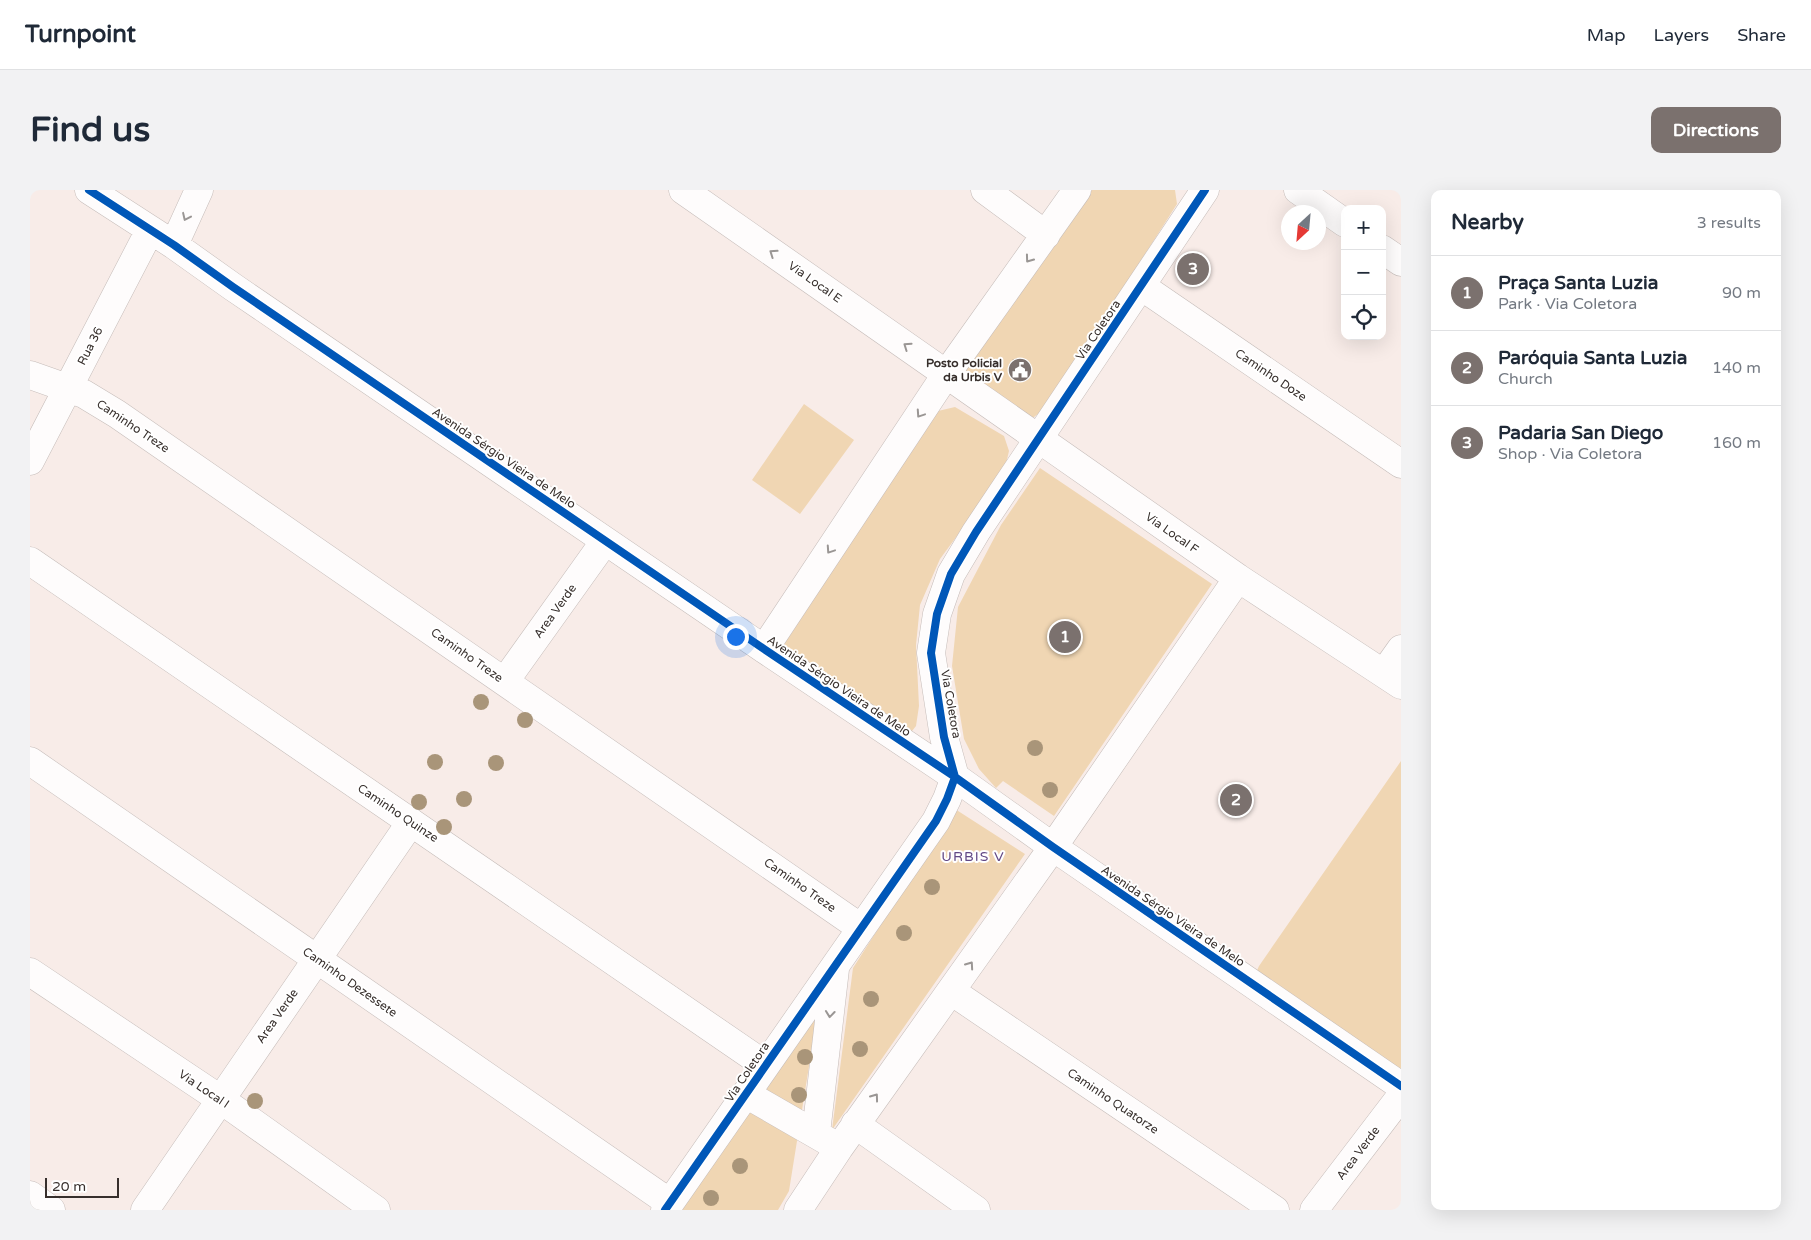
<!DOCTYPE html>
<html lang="en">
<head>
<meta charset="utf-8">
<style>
	:root { --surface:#fff; --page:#f2f2f3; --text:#1f2937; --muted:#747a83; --line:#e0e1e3; --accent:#7b716e }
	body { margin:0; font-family:"Varela Round",sans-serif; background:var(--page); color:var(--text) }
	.controls { position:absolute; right:15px; top:15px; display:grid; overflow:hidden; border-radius:10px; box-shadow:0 5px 20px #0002 }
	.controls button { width:45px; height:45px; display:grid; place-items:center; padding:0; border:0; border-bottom:1px solid var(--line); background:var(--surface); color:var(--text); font:25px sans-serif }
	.compass { position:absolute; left:1251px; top:15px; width:45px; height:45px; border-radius:50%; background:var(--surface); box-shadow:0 5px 20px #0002; rotate:206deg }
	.scale { position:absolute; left:15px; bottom:12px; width:74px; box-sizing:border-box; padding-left:5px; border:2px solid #372f2c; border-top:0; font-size:14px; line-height:18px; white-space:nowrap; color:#372f2c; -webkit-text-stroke:4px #fff; paint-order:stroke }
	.you { position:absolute; left:705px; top:446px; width:18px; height:18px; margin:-12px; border:4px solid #fff; border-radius:50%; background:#1a73e8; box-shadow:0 0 0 8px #1a73e833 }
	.badge { display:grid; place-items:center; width:32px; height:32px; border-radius:50%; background:var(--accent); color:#fff; font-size:16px; font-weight:700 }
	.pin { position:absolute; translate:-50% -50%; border:2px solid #fff; box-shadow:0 1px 5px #0006 }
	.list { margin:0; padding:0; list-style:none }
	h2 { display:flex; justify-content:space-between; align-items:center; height:65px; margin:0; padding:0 20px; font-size:21px }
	h2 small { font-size:16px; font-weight:400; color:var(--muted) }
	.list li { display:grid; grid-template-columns:32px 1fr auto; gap:15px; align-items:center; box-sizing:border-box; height:75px; padding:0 20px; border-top:1px solid var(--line) }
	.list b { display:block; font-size:19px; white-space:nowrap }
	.list p { margin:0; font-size:16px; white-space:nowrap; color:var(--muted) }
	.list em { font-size:16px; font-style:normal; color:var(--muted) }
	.icon { flex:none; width:28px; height:28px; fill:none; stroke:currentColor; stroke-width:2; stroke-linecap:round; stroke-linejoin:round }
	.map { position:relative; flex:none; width:1371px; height:1020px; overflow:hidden; border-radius:10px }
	header { display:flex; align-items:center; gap:30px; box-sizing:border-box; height:70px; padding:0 25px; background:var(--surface); border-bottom:1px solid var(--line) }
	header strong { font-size:24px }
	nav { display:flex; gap:28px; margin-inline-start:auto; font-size:18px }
	.intro { display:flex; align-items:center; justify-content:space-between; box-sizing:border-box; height:120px; padding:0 30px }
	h1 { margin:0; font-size:35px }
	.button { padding:12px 22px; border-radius:10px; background:var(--accent); color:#fff; font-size:18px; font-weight:700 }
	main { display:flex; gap:30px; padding:0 30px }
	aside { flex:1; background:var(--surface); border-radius:10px; box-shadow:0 5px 20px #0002 }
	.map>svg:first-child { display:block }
	.green { fill:#f0d6b3 }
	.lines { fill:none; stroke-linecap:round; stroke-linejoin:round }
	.minor-casing { stroke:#c5bcb9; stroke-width:29 }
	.minor { stroke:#fefcfc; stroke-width:28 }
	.cycleway-casing { stroke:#fff; stroke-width:11 }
	.cycleway { stroke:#0057b8; stroke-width:8 }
	.tree { fill:#a99579 }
	.oneway { stroke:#9a9694 }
	.labels { text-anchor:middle; stroke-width:4; stroke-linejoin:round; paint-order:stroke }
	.street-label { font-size:12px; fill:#372f2c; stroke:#fff }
	.poi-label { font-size:12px; font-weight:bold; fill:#372f2c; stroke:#fff; text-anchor:end }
	.neighbourhood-label { font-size:14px; letter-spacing:1px; fill:#624986; stroke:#fff }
</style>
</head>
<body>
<header>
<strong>Turnpoint</strong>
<nav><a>Map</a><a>Layers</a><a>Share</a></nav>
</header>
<div class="intro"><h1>Find us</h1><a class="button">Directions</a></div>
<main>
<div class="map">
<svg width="1371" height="1020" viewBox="0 0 1371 1020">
	<rect width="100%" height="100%" fill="#f8ece8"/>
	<path class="green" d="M1062,0H1145L1147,14L1018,216L1004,227L991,228L935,181Z
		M774,214L824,250L770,324L722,290Z
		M925,217L974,246L979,261L974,282L910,369L890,415L886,455L889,516L886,536L878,546L751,457L908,221Z
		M1010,278L1182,394L1024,626L973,591L966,598L949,579L934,549L922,476L928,417L971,335Z
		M1371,571V890L1224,787L1229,776Z
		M925,619L995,664L802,940L823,778Z
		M788,820L759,1001L748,1020H649Z"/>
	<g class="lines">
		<g class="minor-casing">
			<path id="minor" d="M59,0L144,55L203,97L734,459L925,587L1023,657L1371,896
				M653,0L1208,388L1371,495
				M955,0L1016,45
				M1268,0L1315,33
				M144,55L169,0
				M1352,59L1371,72
				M1111,96L1371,274
				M0,185L54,204L87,224L831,738
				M0,271L120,40
				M0,371L735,875
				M734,459L917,183L1047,0
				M1354,483L1371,459
				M475,491L575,351
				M0,571L640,1013
				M0,782L190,909L346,1020
				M921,801L1245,1020
				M716,904L801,953
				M825,934L946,1020
				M786,943L805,779
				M0,1005L21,1020
				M115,1020L381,632
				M635,1020L906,631L917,609L925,587L914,547L901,463L907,424L921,384L946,342L1175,0
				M768,1020L809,958L1023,657L1208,388
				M1284,1020L1371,906"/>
		</g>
		<use href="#minor" class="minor"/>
		<g class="cycleway-casing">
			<path id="cycleway" d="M59,0L144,55L203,97L734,459L925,587L1023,657L1371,896
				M635,1020L906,631L917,609L925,587L914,547L901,463L907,424L921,384L946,342L1175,0"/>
		</g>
		<use href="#cycleway" class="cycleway"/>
	</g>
	<g class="tree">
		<circle cx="451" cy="512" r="8"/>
		<circle cx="495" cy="530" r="8"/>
		<circle cx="1005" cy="558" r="8"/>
		<circle cx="405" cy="572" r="8"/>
		<circle cx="466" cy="573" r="8"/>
		<circle cx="1020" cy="600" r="8"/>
		<circle cx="434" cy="609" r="8"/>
		<circle cx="389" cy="612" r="8"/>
		<circle cx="414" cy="637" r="8"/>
		<circle cx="902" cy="697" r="8"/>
		<circle cx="874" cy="743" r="8"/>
		<circle cx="841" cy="809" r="8"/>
		<circle cx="830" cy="859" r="8"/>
		<circle cx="775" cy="867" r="8"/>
		<circle cx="769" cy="905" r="8"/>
		<circle cx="225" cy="911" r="8"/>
		<circle cx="710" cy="976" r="8"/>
		<circle cx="681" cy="1008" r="8"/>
	</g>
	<defs><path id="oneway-chevron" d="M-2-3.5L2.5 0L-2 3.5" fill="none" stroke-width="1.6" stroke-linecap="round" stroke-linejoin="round" transform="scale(1.25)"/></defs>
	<g class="oneway">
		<use href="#oneway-chevron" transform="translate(156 27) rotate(115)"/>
		<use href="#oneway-chevron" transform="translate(743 63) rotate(-145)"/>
		<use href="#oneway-chevron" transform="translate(999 69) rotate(126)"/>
		<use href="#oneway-chevron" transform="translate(877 156) rotate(-145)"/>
		<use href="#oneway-chevron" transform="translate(890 224) rotate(124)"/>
		<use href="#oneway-chevron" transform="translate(800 360) rotate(124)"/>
		<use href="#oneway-chevron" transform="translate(940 775) rotate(-55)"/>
		<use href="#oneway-chevron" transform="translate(800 824) rotate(96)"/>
		<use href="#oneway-chevron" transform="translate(845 907) rotate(-54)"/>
	</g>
	<defs>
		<g id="civic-disc" transform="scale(1.25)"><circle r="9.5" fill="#7b716e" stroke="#fff"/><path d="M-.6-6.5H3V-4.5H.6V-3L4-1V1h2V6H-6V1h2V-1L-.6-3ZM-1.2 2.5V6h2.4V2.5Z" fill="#fff"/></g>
	</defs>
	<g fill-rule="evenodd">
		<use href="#civic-disc" x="990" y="180"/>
	</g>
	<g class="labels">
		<g class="street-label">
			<text transform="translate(785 92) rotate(35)" y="4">Via Local E</text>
			<text transform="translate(1068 140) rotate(-56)" y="4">Via Coletora</text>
			<text transform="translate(60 156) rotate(-63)" y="4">Rua 36</text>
			<text transform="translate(1241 185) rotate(34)" y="4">Caminho Doze</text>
			<text transform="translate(103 236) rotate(34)" y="4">Caminho Treze</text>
			<text transform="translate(474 268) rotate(34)" y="4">Avenida Sérgio Vieira de Melo</text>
			<text transform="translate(1142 343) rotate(35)" y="4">Via Local F</text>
			<text transform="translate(525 421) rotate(-54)" y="4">Area Verde</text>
			<text transform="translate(437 465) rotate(35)" y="4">Caminho Treze</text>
			<text transform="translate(809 496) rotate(34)" y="4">Avenida Sérgio Vieira de Melo</text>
			<text transform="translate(921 514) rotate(80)" y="4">Via Coletora</text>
			<text transform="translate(368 623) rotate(34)" y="4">Caminho Quinze</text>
			<text transform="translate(770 695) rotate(35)" y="4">Caminho Treze</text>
			<text transform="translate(1143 726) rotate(34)" y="4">Avenida Sérgio Vieira de Melo</text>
			<text transform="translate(320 792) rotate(35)" y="4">Caminho Dezessete</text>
			<text transform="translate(247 826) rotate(-55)" y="4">Area Verde</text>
			<text transform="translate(717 882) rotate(-56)" y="4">Via Coletora</text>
			<text transform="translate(174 899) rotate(34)" y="4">Via Local I</text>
			<text transform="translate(1083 911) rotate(34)" y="4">Caminho Quatorze</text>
			<text transform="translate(1328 963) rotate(-53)" y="4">Area Verde</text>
		</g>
		<g class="poi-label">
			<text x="972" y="177">Posto Policial<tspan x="972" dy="14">da Urbis V</tspan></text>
		</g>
		<g class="neighbourhood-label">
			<text x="943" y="671">URBIS V</text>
		</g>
	</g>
</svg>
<div class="controls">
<button>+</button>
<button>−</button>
<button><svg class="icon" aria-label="locate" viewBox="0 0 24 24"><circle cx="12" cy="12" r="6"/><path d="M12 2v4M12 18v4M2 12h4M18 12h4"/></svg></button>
</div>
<svg class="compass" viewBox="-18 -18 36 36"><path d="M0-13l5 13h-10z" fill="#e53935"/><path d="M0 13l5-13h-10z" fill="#747a83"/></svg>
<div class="scale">20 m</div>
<div class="you"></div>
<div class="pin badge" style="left:1035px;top:447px">1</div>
<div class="pin badge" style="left:1206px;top:610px">2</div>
<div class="pin badge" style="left:1163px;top:79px">3</div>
</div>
<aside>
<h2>Nearby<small>3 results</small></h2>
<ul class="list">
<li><span class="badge">1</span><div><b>Praça Santa Luzia</b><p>Park · Via Coletora</p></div><em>90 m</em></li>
<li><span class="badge">2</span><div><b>Paróquia Santa Luzia</b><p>Church</p></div><em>140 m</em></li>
<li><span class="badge">3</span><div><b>Padaria San Diego</b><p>Shop · Via Coletora</p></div><em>160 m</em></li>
</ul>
</aside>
</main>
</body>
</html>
